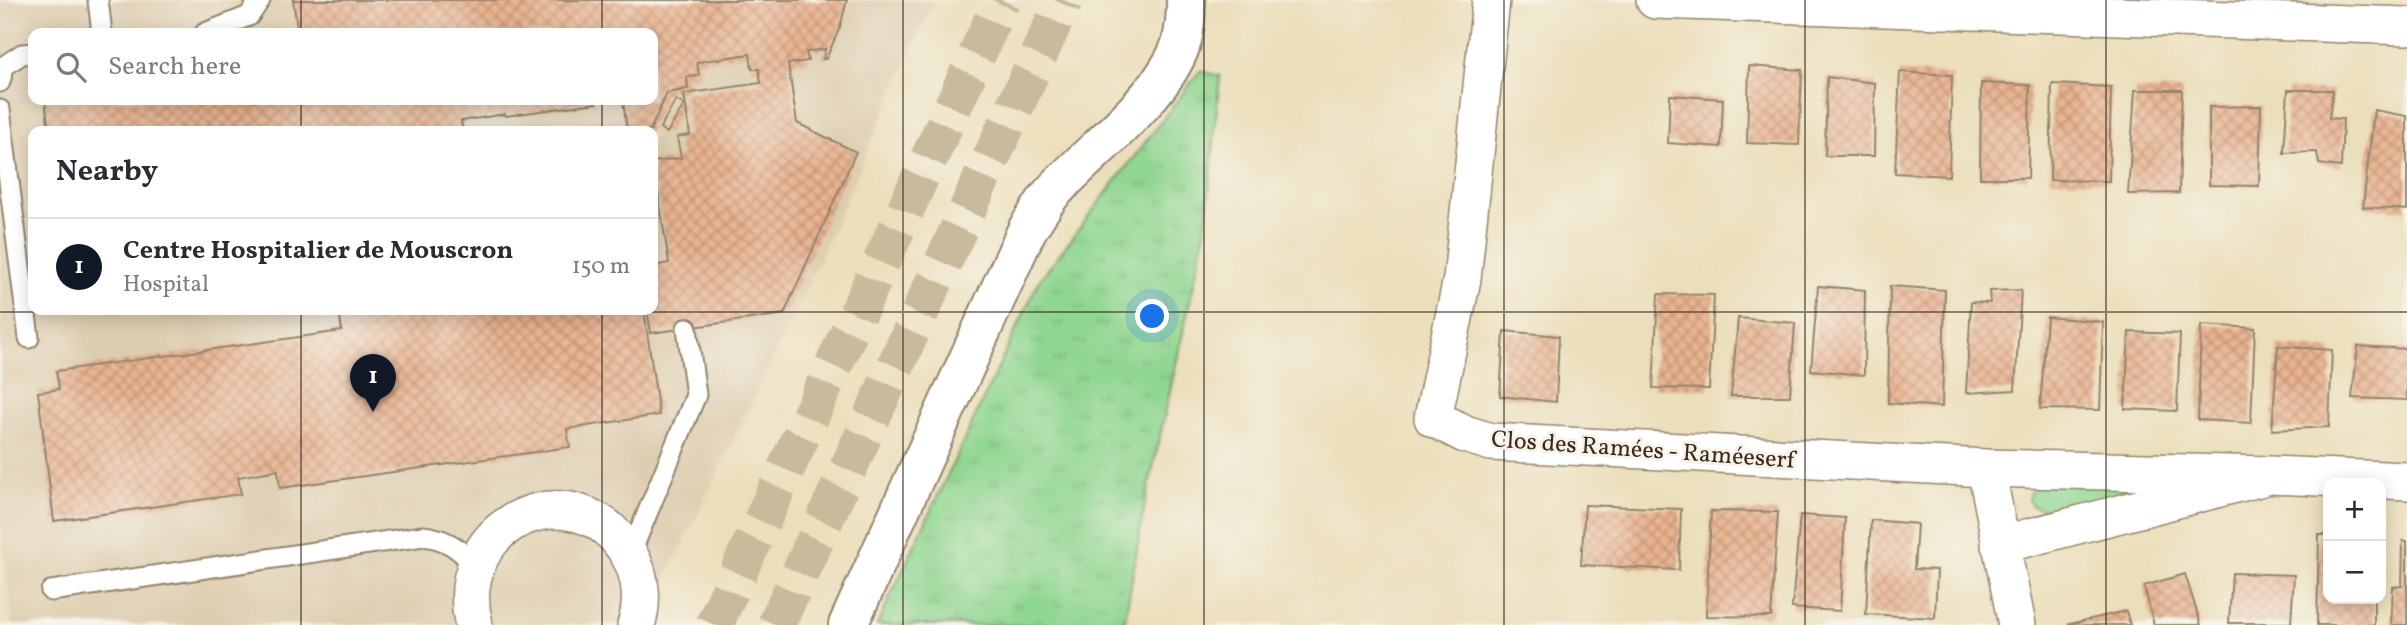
<!DOCTYPE html>
<html lang="en">
<head>
<meta charset="utf-8">
<style>
	:root { --surface:#fff; --page:#f7f7f7; --text:#2b2b33; --muted:#7c7c81; --line:#e1e1e2; --accent:#111827 }
	body { margin:0; font-family:Vollkorn,serif; background:var(--page); color:var(--text) }
	.controls { position:absolute; right:21px; bottom:21px; display:grid; overflow:hidden; border-radius:14px; box-shadow:0 4px 18px #0003 }
	.controls button { width:63px; height:63px; display:grid; place-items:center; padding:0; border:0; border-bottom:2px solid var(--line); background:var(--surface); color:var(--text); font:35px sans-serif }
	.you { position:absolute; left:1153px; top:317px; width:24px; height:24px; margin:-18px; border:5px solid #fff; border-radius:50%; background:#1a73e8; box-shadow:0 0 0 10px #1a73e833 }
	.badge { display:grid; place-items:center; width:46px; height:46px; border-radius:50%; background:var(--accent); color:#fff; font-size:23px; font-weight:700 }
	.pin { position:absolute; translate:-50% -58px; filter:drop-shadow(0 2px 4px #0008) }
	.pin::after { content:''; position:absolute; top:37px; width:24px; height:21px; background:inherit; clip-path:polygon(0 0,100% 0,50% 100%) }
	.list { margin:0; padding:0; list-style:none }
	h2 { display:flex; justify-content:space-between; align-items:center; height:91px; margin:0; padding:0 28px; font-size:30px }
	h2 small { font-size:23px; font-weight:400; color:var(--muted) }
	.list li { display:grid; grid-template-columns:46px 1fr auto; gap:21px; align-items:center; box-sizing:border-box; height:98px; padding:0 28px; border-top:2px solid var(--line) }
	.list b { display:block; font-size:26px; white-space:nowrap }
	.list p { margin:0; font-size:23px; white-space:nowrap; color:var(--muted) }
	.list em { font-size:23px; font-style:normal; color:var(--muted) }
	.icon { flex:none; width:38px; height:38px; fill:none; stroke:currentColor; stroke-width:2; stroke-linecap:round; stroke-linejoin:round }
	.map { position:relative; flex:none; width:2407px; height:625px; overflow:hidden }
	.search { position:absolute; background:var(--surface); box-shadow:0 4px 18px #0003; left:28px; top:28px; width:630px; height:77px; display:flex; align-items:center; gap:18px; box-sizing:border-box; padding:0 24px; border-radius:14px; color:var(--muted); font-size:26px }
	.panel { position:absolute; background:var(--surface); box-shadow:0 4px 18px #0003; left:28px; top:126px; width:630px; height:189px; border-radius:14px }
	.map>svg:first-child { display:block }
	.built { fill:#deceb1; fill-rule:evenodd }
	.grass { fill:#8fd690; stroke:#658057; stroke-width:2 }
	.park { fill:url(#park-tufts); stroke:#658057; stroke-width:2 }
	.building { fill:url(#building-cross-hatch) }
	.lines { fill:none; stroke-linecap:round; stroke-linejoin:round }
	.trunk-tunnel { stroke:#c8ba9b; stroke-width:38; stroke-dasharray:38 19; stroke-linecap:butt }
	.service-casing { stroke:#93846c; stroke-width:23 }
	.minor-casing { stroke:#93846c; stroke-width:40 }
	.tertiary-casing { stroke:#93846c; stroke-width:42 }
	.service { stroke:#fff; stroke-width:19 }
	.minor { stroke:#fff; stroke-width:37 }
	.tertiary { stroke:#fff; stroke-width:38 }
	.grid { fill:none; stroke:#3b2a1e; stroke-width:2; stroke-opacity:0.55 }
	.labels { text-anchor:middle; stroke-width:6; stroke-linejoin:round; paint-order:stroke }
	.street-label { font-size:24px; fill:#3b2a1e; stroke:#f7f3e8 }
</style>
</head>
<body>
<div class="map">
<svg width="2407" height="625" viewBox="0 0 2407 625">
	<defs>
		<pattern id="park-tufts" width="24" height="20" patternUnits="userSpaceOnUse" patternTransform="scale(1.75)"><rect width="24" height="20" fill="#8fd690"/><path d="M3 7l-1-3M5 7V3M7 7l1-3M15 17l-1-3M17 17v-4M19 17l1-3" fill="none" stroke="#7cb87c"/></pattern>
		<pattern id="building-cross-hatch" width="8" height="8" patternUnits="userSpaceOnUse" patternTransform="scale(1.75)"><rect width="8" height="8" fill="#eab491"/><path d="M0 0l8 8M0 8l8-8" fill="none" stroke="#bf9376"/></pattern>
	</defs>
	<rect width="100%" height="100%" fill="#f7f3e8"/>
	<filter id="ink" filterUnits="userSpaceOnUse"><feTurbulence type="fractalNoise" baseFrequency=".0143" numOctaves="2"/><feDisplacementMap in="SourceGraphic" scale="14" xChannelSelector="R" yChannelSelector="G"/><feConvolveMatrix kernelMatrix="1 2 1 2 8 2 1 2 1" color-interpolation-filters="sRGB"/></filter>
	<filter id="wash" filterUnits="userSpaceOnUse"><feTurbulence type="fractalNoise" baseFrequency=".00686" numOctaves="4" result="noise"/><feDisplacementMap in="SourceGraphic" scale="28" xChannelSelector="R" yChannelSelector="G"/><feGaussianBlur stdDeviation="1.57" result="paint"/><feColorMatrix in="noise" values="0 0 0 0 0 0 0 0 0 0 0 0 0 0 0 0 0 1.4 0 .05"/><feComposite in="paint" operator="in"/></filter>
	<g filter="url(#wash)">
		<rect width="100%" height="100%" fill="#ebdeba"/>
		<path class="built" d="M0,0H934L814,271L692,526L641,625H12L0,514ZM33,33H653V100H33ZM33,131H653V310H33Z"/>
		<path class="grass" d="M2043,480L2135,483V492L2058,514L2032,506L2028,499L2030,492Z"/>
		<path class="park" d="M1200,71L1220,76L1205,233L1144,508L1124,625H877L1039,281Z"/>
		<g id="blocks">
			<path class="building" d="M293,0H523L524,2L542,0H847L840,27L826,59H823L825,49L806,52L808,61L788,64L797,123L856,152L784,314L651,333L647,310H653V266L669,263L657,186H653V162L681,158L677,137L690,135L684,94L761,83L759,69H752L750,54L697,62L699,76L687,77L688,89L667,93L650,131H627L623,100H653V33H298Z
				M1749,66L1802,70L1799,145L1747,143Z
				M1900,72L1952,75L1949,176L1895,173Z
				M1827,77L1875,83L1874,156H1825Z
				M1981,83L2030,85L2028,178H1980Z
				M2052,84L2111,87L2109,181L2050,180Z
				M2135,90H2182L2179,193L2128,194Z
				M2288,90H2333L2329,118L2343,119L2341,167L2319,164L2317,152L2284,153Z
				M1670,95L1723,99L1721,147L1668,143Z
				M45,100H595L596,103L506,116L505,114L461,121L463,131H49Z
				M676,100L684,105L667,133L660,128Z
				M2261,106L2259,186L2209,185V107Z
				M2374,110L2407,116V210L2363,207Z
				M1818,286L1865,290L1864,375L1811,370Z
				M1890,286L1945,290L1942,407L1888,403Z
				M2021,290L2015,390L1966,393L1971,302L1990,303L1989,291Z
				M1658,294L1714,295L1709,389L1653,388Z
				M339,310H644L659,415L567,429L570,447L280,488L278,470L238,477L241,494L54,521L38,392L59,389L56,371L342,331Z
				M2047,317L2103,322L2100,410L2040,409Z
				M1738,318L1795,323L1790,396H1731Z
				M2201,325L2255,328L2251,423L2198,420Z
				M1504,331L1559,336L1556,402L1500,396Z
				M2129,332L2180,334L2177,411L2125,409Z
				M2278,346L2332,350L2329,427L2272,430Z
				M2358,346L2407,349V400L2352,398Z
				M1585,505L1681,509L1679,570L1581,565Z
				M1711,511L1778,512L1771,617L1706,616Z
				M1800,515L1845,518L1840,611L1792,608Z
				M1871,520L1917,524L1914,569L1937,570L1935,618L1866,614Z
				M2319,535H2328V599H2374V625H2317Z
				M2403,541H2407V625H2391L2393,587L2402,586Z
				M2232,573L2294,575L2291,623H2229Z
				M2185,574L2201,625H2154L2144,586Z
				M2126,611L2130,625H2069V624Z"/>
		</g>
	</g>
	<g filter="url(#ink)">
		<use href="#blocks" fill-opacity="0" stroke="#93846c" stroke-width="2"/>
		<g class="lines">
			<path class="trunk-tunnel" d="M714,625L1002,0
				M776,625L1064,0"/>
			<g class="service-casing">
				<path id="service" d="M98,0L102,33
					M205,33L249,16L260,0
					M0,82L4,66L22,54L33,53
					M0,110L29,338
					M630,555L696,395L687,328
					M51,591L423,536C446,538 460,549 475,566"/>
			</g>
			<g class="minor-casing">
				<path id="minor" d="M1491,0L1462,279L1433,418L1465,434L1491,442L1986,468
					M1655,0L2407,26
					M2270,475L2407,481
					M2000,545L2270,475L1986,468L2017,625
					M474,625C448,520 577,467 628,553C641,574 644,601 636,625"/>
			</g>
			<g class="tertiary-casing">
				<path id="tertiary" d="M848,625L1027,230C1035,218 1042,205 1051,194C1090,151 1163,98 1181,44C1185,30 1186,16 1186,1"/>
			</g>
			<use href="#service" class="service"/>
			<use href="#minor" class="minor"/>
			<use href="#tertiary" class="tertiary"/>
		</g>
	</g>
	<path class="grid" d="M301,0V33M602,0V33M903,0V625M1204,0V625M1504,0V625M1805,0V625M2106,0V625M301,100V131M602,100V131M301,310V625M602,310V625M0,312H2407"/>
	<g class="labels">
		<g class="street-label">
			<text transform="translate(1643 449) rotate(4)" y="8">Clos des Ramées - Raméeserf</text>
		</g>
	</g>
</svg>
<div class="controls">
<button>+</button>
<button>−</button>
</div>
<div class="you"></div>
<div class="pin badge" style="left:373px;top:412px">1</div>
<div class="search"><svg class="icon" aria-label="search" viewBox="0 0 24 24"><circle cx="10" cy="10" r="6"/><path d="M15 15l6 6"/></svg>Search here</div>
<section class="panel">
<h2>Nearby<small></small></h2>
<ul class="list">
<li><span class="badge">1</span><div><b>Centre Hospitalier de Mouscron</b><p>Hospital</p></div><em>150 m</em></li>
</ul>
</section>
</div>
</body>
</html>
